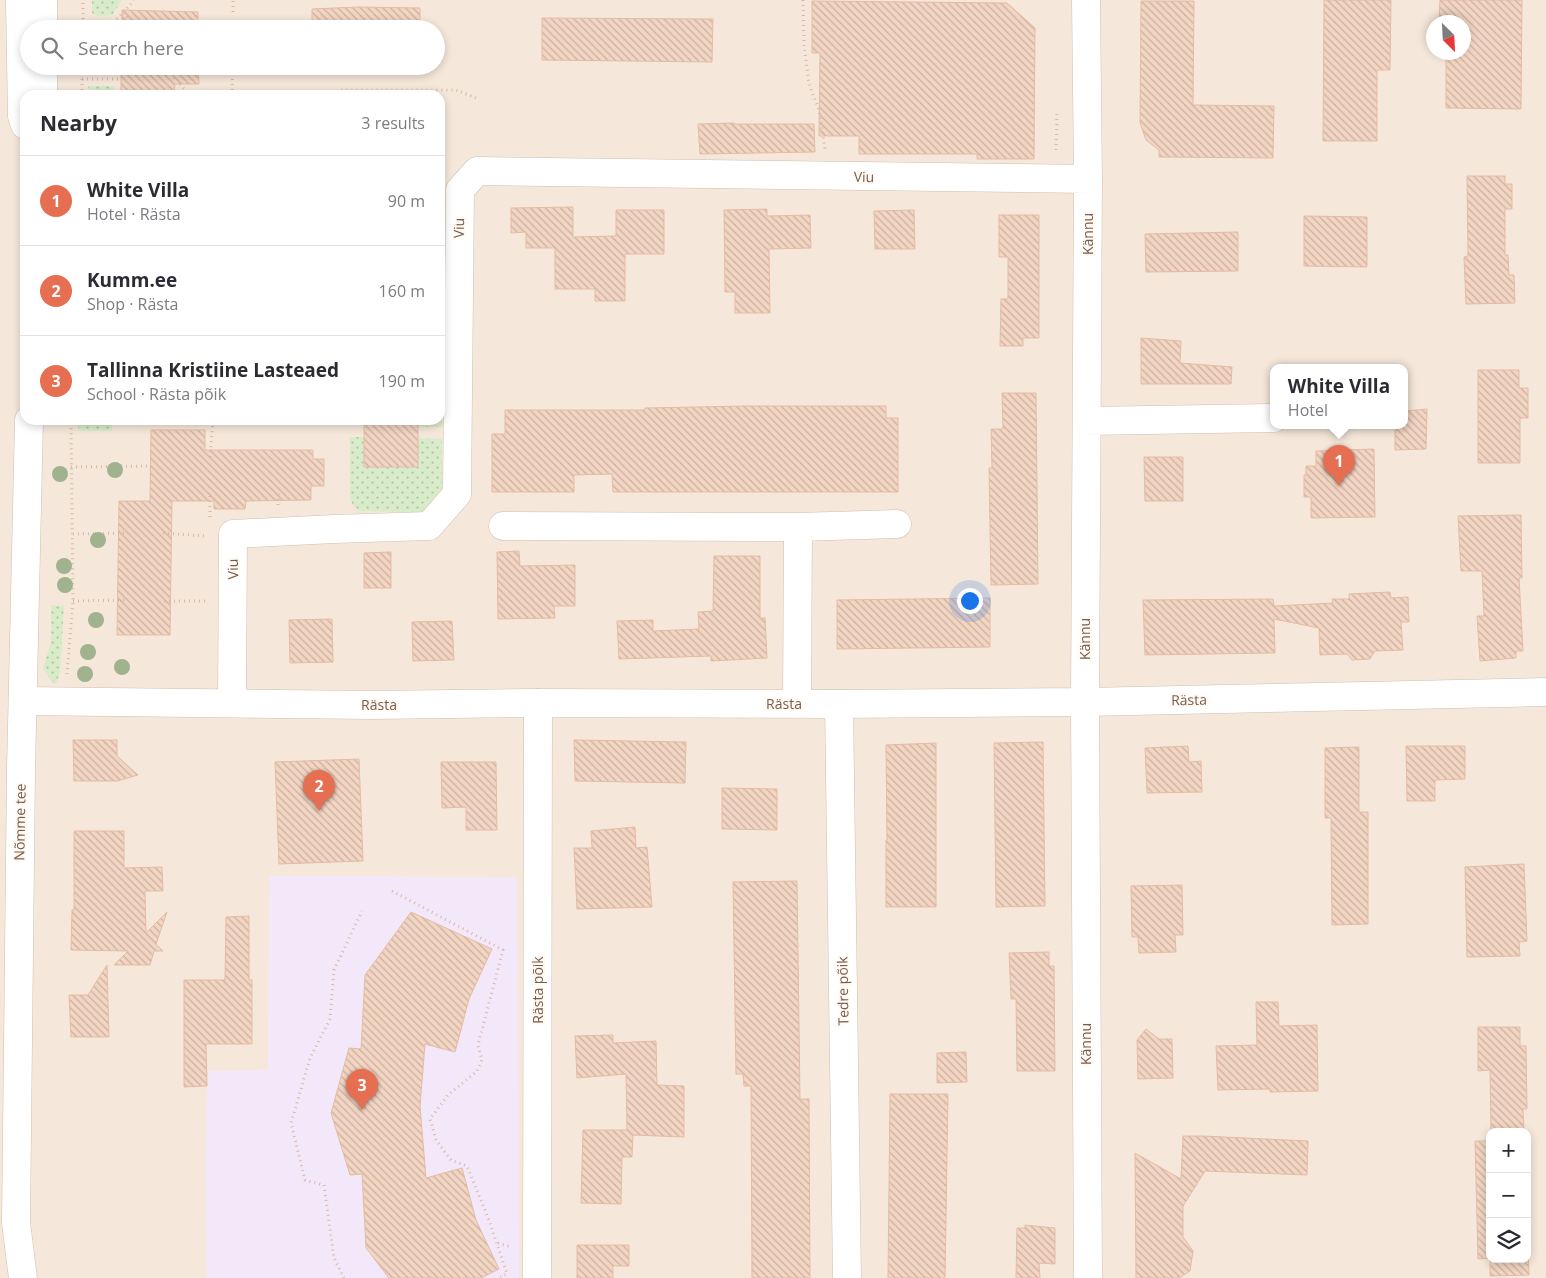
<!DOCTYPE html>
<html lang="en">
<head>
<meta charset="utf-8">
<style>
	:root { --surface:#fff; --page:#f2f2f3; --text:#2b2b33; --muted:#7c7c81; --line:#e1e1e2; --accent:#e76f51 }
	body { margin:0; font-family:"Open Sans",sans-serif; background:var(--page); color:var(--text) }
	.controls { position:absolute; right:15px; bottom:15px; display:grid; overflow:hidden; border-radius:10px; box-shadow:0 2px 8px #0003 }
	.controls button { width:45px; height:45px; display:grid; place-items:center; padding:0; border:0; border-bottom:1px solid var(--line); background:var(--surface); color:var(--text); font:25px sans-serif }
	.compass { position:absolute; left:1426px; top:15px; width:45px; height:45px; border-radius:50%; background:var(--surface); box-shadow:0 2px 8px #0003; rotate:156deg }
	.you { position:absolute; left:969px; top:600px; width:18px; height:18px; margin:-12px; border:4px solid #fff; border-radius:50%; background:#1a73e8; box-shadow:0 0 0 8px #1a73e833 }
	.badge { display:grid; place-items:center; width:32px; height:32px; border-radius:50%; background:var(--accent); color:#fff; font-size:16px; font-weight:700 }
	.pin { position:absolute; translate:-50% -41px; filter:drop-shadow(0 1px 2px #0008) }
	.pin::after { content:''; position:absolute; top:26px; width:18px; height:15px; background:inherit; clip-path:polygon(0 0,100% 0,50% 100%) }
	.popup { position:absolute; left:1270px; top:364px; width:138px; height:65px; box-sizing:border-box; display:grid; place-content:center; border-radius:10px; background:var(--surface); filter:drop-shadow(0 1px 4px #0005); font-size:16px; white-space:nowrap; color:var(--muted) }
	.popup b { font-size:19px; color:var(--text) }
	.popup::after { content:''; position:absolute; left:50%; top:100%; margin-left:-10px; border:10px solid transparent; border-top-color:var(--surface) }
	.list { margin:0; padding:0; list-style:none }
	h2 { display:flex; justify-content:space-between; align-items:center; height:65px; margin:0; padding:0 20px; font-size:21px }
	h2 small { font-size:16px; font-weight:400; color:var(--muted) }
	.list li { display:grid; grid-template-columns:32px 1fr auto; gap:15px; align-items:center; box-sizing:border-box; height:90px; padding:0 20px; border-top:1px solid var(--line) }
	.list b { display:block; font-size:19px; white-space:nowrap }
	.list p { margin:0; font-size:16px; white-space:nowrap; color:var(--muted) }
	.list em { font-size:16px; font-style:normal; color:var(--muted) }
	.icon { flex:none; width:28px; height:28px; fill:none; stroke:currentColor; stroke-width:2; stroke-linecap:round; stroke-linejoin:round }
	.map { position:relative; flex:none; width:1546px; height:1278px; overflow:hidden }
	.search { position:absolute; background:var(--surface); box-shadow:0 2px 8px #0003; left:20px; top:20px; width:425px; height:55px; display:flex; align-items:center; gap:12px; box-sizing:border-box; padding:0 18px; border-radius:28px; color:var(--muted); font-size:19px }
	.panel { position:absolute; background:var(--surface); box-shadow:0 2px 8px #0003; left:20px; top:90px; width:425px; height:335px; border-radius:15px }
	.map>svg:first-child { display:block }
	.residential { fill:#f5e8da; fill-rule:evenodd }
	.education { fill:#f3e8fa }
	.green { fill:url(#green-dots) }
	.building { fill:url(#building-back-hatch); stroke:#e6bba3 }
	.lines { fill:none; stroke-linecap:round; stroke-linejoin:round }
	.minor-casing { stroke:#d1beb0; stroke-width:29 }
	.path { stroke:#d9b8a5; stroke-width:3; stroke-dasharray:1 4; stroke-linecap:butt }
	.minor { stroke:#fff; stroke-width:28 }
	.tree { fill:#a0b28e }
	.labels { text-anchor:middle; stroke-width:4; stroke-linejoin:round; paint-order:stroke }
	.street-label { font-size:14px; fill:#7a5c4d; stroke:#fffaf3 }
</style>
</head>
<body>
<div class="map">
<svg width="1546" height="1278" viewBox="0 0 1546 1278">
	<defs>
		<pattern id="green-dots" width="8" height="8" patternUnits="userSpaceOnUse" patternTransform="scale(1.25)"><rect width="8" height="8" fill="#d8ecc9"/><path d="M2 2h.1M6 6h.1" fill="none" stroke="#b4c2a5" stroke-width="1.8" stroke-linecap="round"/></pattern>
		<pattern id="building-back-hatch" width="6" height="6" patternUnits="userSpaceOnUse" patternTransform="scale(1.25)"><rect width="6" height="6" fill="#f3d5c3"/><path d="M-1 5l2 2M0 0l6 6M5-1l2 2" fill="none" stroke="#cab0a1"/></pattern>
	</defs>
	<rect width="100%" height="100%" fill="#fdf6ec"/>
	<path class="residential" d="M0,0H1546V1278H0ZM1434,22H1464V52H1434ZM29,29H436V66H29ZM25,95H440V420H25ZM1274,367H1404V425H1274ZM1490,1132H1527V1259H1490Z"/>
	<path class="education" d="M269,876L517,877L519,1278H207L205,1170L208,1071L268,1070Z"/>
	<path class="green" d="M92,0H122L112,15L97,16L92,13Z
		M89,66H113V74H89Z
		M88,86H114L113,95H88Z
		M440,233H443L442,360H440Z
		M440,372H442V427H419V420H440Z
		M78,420H112V431H78Z
		M350,437H364V467H418V438L442,439V498L426,512L359,511L353,506L350,497Z
		M51,605L64,606L60,673L56,684L51,681L43,668L51,642Z"/>
	<path class="building" d="M1324,0H1391L1390,70H1377V141H1323Z
		M1440,0H1522L1521,109L1446,108V52H1464V22H1439Z
		M812,1L1007,3L1035,28L1034,159H977V154H859V136H819L820,53H812Z
		M1141,1H1194L1193,105L1274,106L1273,158L1159,157V150L1146,140L1140,123Z
		M358,7L420,8V24H430V29H312V9Z
		M122,10L198,12V29H122Z
		M542,18L713,19L712,62L542,60Z
		M121,66H198L199,84H175L174,95H121Z
		M390,66H430V70H390Z
		M734,123L733,124H814L815,152L700,154L698,124Z
		M1467,176H1505V184H1512V209H1505V255H1508L1509,275H1514L1515,303L1466,304L1464,257L1468,256Z
		M573,207V237L616,236V210H664V254H625V301H595V289H555V248H526V232L511,233V208Z
		M767,209V216L810,215L811,248L769,249L770,313H735V292H725L724,210Z
		M914,210L915,249H875L874,211Z
		M999,215H1039V338H1023V346H1000L1001,299H1008V257H999Z
		M1304,216L1367,217V267L1304,266Z
		M1238,232V271L1146,272L1145,234Z
		M1141,338L1181,341L1180,363L1232,367L1231,384H1141Z
		M1478,370H1519V388H1528V418H1520V463H1478Z
		M1002,393H1036L1038,584L991,585L989,468H992L991,429H1003Z
		M745,406H886V418H898V492H613L612,474L574,475V492H492V434H505V410H645V408Z
		M1427,409L1426,449L1395,450V425H1404V411Z
		M364,420H418V467H364Z
		M151,430H205V450H313V459H324V486H311V500L246,501L245,509H214V501H172L170,635H117L119,501H150Z
		M1374,449L1375,517L1311,518V497H1304V475H1306V466H1316V451Z
		M1144,457H1183V501H1145Z
		M1521,515L1522,578H1519L1523,651H1516V658L1480,661L1477,616H1484L1482,571H1461L1458,516Z
		M519,551L520,566L575,565V606H554L555,618L498,619L497,552Z
		M391,552V588H364V553Z
		M714,556H760V618H765L767,658L711,661V656L619,659L617,621L653,620V631L699,629L698,612L713,611Z
		M1390,592L1391,598L1408,597L1409,622H1401L1403,650L1375,651L1370,659L1352,660L1347,654L1320,655L1319,628L1274,619L1275,653L1145,655L1143,600L1273,599L1274,606L1333,603L1332,599H1349V594Z
		M990,598V647L837,649V600Z
		M332,619L333,662L290,663L289,620Z
		M452,621L454,660L413,661L412,622Z
		M73,740H117V756L138,775L117,781H74Z
		M574,740L686,742L685,783L575,781Z
		M1043,742L1045,906L996,907L994,743Z
		M936,743V907H886V840H887L886,745Z
		M1188,746L1189,762L1201,761L1202,792L1147,793L1145,748Z
		M1406,746H1465V779L1435,780V801H1407Z
		M1359,747V812H1368V924L1332,925L1331,818H1325V748Z
		M359,759L363,861L279,864L275,762Z
		M441,762H496L497,830H466V807L442,808Z
		M722,788L777,789V830L722,829Z
		M635,827L636,848L647,847L652,907L577,909L574,848H592L591,831Z
		M74,831H124V868L162,867L163,891H145L146,933L167,912L156,944L163,951H154L150,965H114L128,951L71,950L72,910H74Z
		M1524,864L1527,941L1519,942L1520,956L1467,957L1465,867Z
		M797,881L800,1099H809L810,1278H752L751,1086H744L743,1074H736L733,882Z
		M1182,885L1183,935H1175L1176,952L1139,953L1138,937H1132L1131,886Z
		M411,912L492,949L469,999L455,1052L425,1044L420,1106L426,1178L462,1168L476,1220L499,1269L481,1278H389L366,1248L362,1174L350,1175L331,1113L349,1048L361,1049L365,975Z
		M249,916V980H252V1044H206L207,1086L184,1087V980H225L226,917Z
		M1049,952V966H1054L1055,1071H1017L1016,999H1011L1009,953Z
		M107,965L109,1037H71L69,995H88Z
		M1256,1002H1278L1279,1026L1317,1025L1318,1091L1270,1092V1089L1218,1090L1216,1046L1257,1045Z
		M1478,1027H1520V1046H1526L1527,1109H1523L1524,1132H1491L1490,1070L1478,1071Z
		M1146,1029L1159,1039H1172L1173,1078L1138,1079L1137,1040Z
		M613,1035V1043L656,1041L657,1085L684,1086V1137L633,1135L632,1157H622L621,1204L581,1203L583,1130H627L626,1074L577,1078L575,1036Z
		M966,1052L967,1082L937,1083V1053Z
		M890,1094H948L945,1278H888Z
		M1183,1136H1203L1308,1141L1307,1175L1205,1171L1183,1206V1237L1193,1251L1190,1271L1179,1278H1136L1135,1153L1181,1179Z
		M1475,1141H1490V1258L1478,1259Z
		M1025,1225L1055,1228V1264L1039,1263L1040,1278H1016L1017,1228H1025Z
		M1527,1230L1529,1275L1490,1276V1259H1527Z
		M577,1245H629V1266H613V1278H577Z"/>
	<g class="lines">
		<g class="minor-casing">
			<path id="minor" d="M20,0L22,116L25,125
				M43,0V29
				M1086,0L1088,179L1085,702L1088,1278
				M43,66V95
				M1087,421L1274,418
				M503,526L798,527L797,704
				M798,527L897,524
				M23,701L374,705L538,703L839,704L1085,702L1546,692
				M232,703L233,534L334,529L429,526L457,494L460,190L477,171L1088,179
				M839,704L847,1278
				M23,1278L16,1223L21,770L29,420
				M537,1278L538,703"/>
		</g>
		<path class="path" d="M803,0L804,44L809,84L819,110L825,149
			M233,12V0
			M123,13L131,21
			M83,21L114,22L132,3L133,0
			M83,29V0
			M82,79H121
			M174,79L175,67
			M180,84L189,95
			M82,95V66
			M232,95L233,66
			M333,95L340,90H456L476,98
			M1056,150L1057,112
			M210,457L213,420
			M71,467L150,466
			M210,496V518
			M278,505V494
			M163,533L205,536
			M73,534L125,533
			M73,601L125,600
			M164,601H205
			M67,674L73,601L71,420
			M392,891L503,950L478,1045L482,1060L477,1071L448,1095L430,1119L436,1140L451,1160L467,1166L489,1220L507,1274L499,1278
			M498,1243L511,1247
			M344,1278L334,1258L324,1185L305,1180L291,1123L310,1058L330,1019L334,970L362,911"/>
		<use href="#minor" class="minor"/>
	</g>
	<g class="tree">
		<circle cx="115" cy="470" r="8"/>
		<circle cx="60" cy="474" r="8"/>
		<circle cx="98" cy="540" r="8"/>
		<circle cx="64" cy="566" r="8"/>
		<circle cx="65" cy="585" r="8"/>
		<circle cx="96" cy="620" r="8"/>
		<circle cx="88" cy="652" r="8"/>
		<circle cx="122" cy="667" r="8"/>
		<circle cx="85" cy="674" r="8"/>
	</g>
	<g class="labels">
		<g class="street-label">
			<text transform="translate(864 177) rotate(1)" y="5">Viu</text>
			<text transform="translate(459 228) rotate(-89)" y="5">Viu</text>
			<text transform="translate(1088 234) rotate(-90)" y="5">Kännu</text>
			<text transform="translate(233 569) rotate(-91)" y="5">Viu</text>
			<text transform="translate(1085 639) rotate(-90)" y="5">Kännu</text>
			<text transform="translate(1189 700) rotate(-1)" y="5">Rästa</text>
			<text x="784" y="709">Rästa</text>
			<text x="379" y="710">Rästa</text>
			<text transform="translate(20 822) rotate(-89)" y="5">Nõmme tee</text>
			<text transform="translate(538 990) rotate(-90)" y="5">Rästa põik</text>
			<text transform="translate(843 991) rotate(-91)" y="5">Tedre põik</text>
			<text transform="translate(1086 1044) rotate(-90)" y="5">Kännu</text>
		</g>
	</g>
</svg>
<div class="controls">
<button>+</button>
<button>−</button>
<button><svg class="icon" aria-label="layers" viewBox="0 0 24 24"><path d="M12 4l9 5-9 5-9-5zM3 14l9 5 9-5"/></svg></button>
</div>
<svg class="compass" viewBox="-18 -18 36 36"><path d="M0-13l5 13h-10z" fill="#e53935"/><path d="M0 13l5-13h-10z" fill="#7c7c81"/></svg>
<div class="you"></div>
<div class="pin badge" style="left:1339px;top:486px">1</div>
<div class="popup"><b>White Villa</b>Hotel</div>
<div class="pin badge" style="left:319px;top:811px">2</div>
<div class="pin badge" style="left:362px;top:1110px">3</div>
<div class="search"><svg class="icon" aria-label="search" viewBox="0 0 24 24"><circle cx="10" cy="10" r="6"/><path d="M15 15l6 6"/></svg>Search here</div>
<section class="panel">
<h2>Nearby<small>3 results</small></h2>
<ul class="list">
<li><span class="badge">1</span><div><b>White Villa</b><p>Hotel · Rästa</p></div><em>90 m</em></li>
<li><span class="badge">2</span><div><b>Kumm.ee</b><p>Shop · Rästa</p></div><em>160 m</em></li>
<li><span class="badge">3</span><div><b>Tallinna Kristiine Lasteaed</b><p>School · Rästa põik</p></div><em>190 m</em></li>
</ul>
</section>
</div>
</body>
</html>
